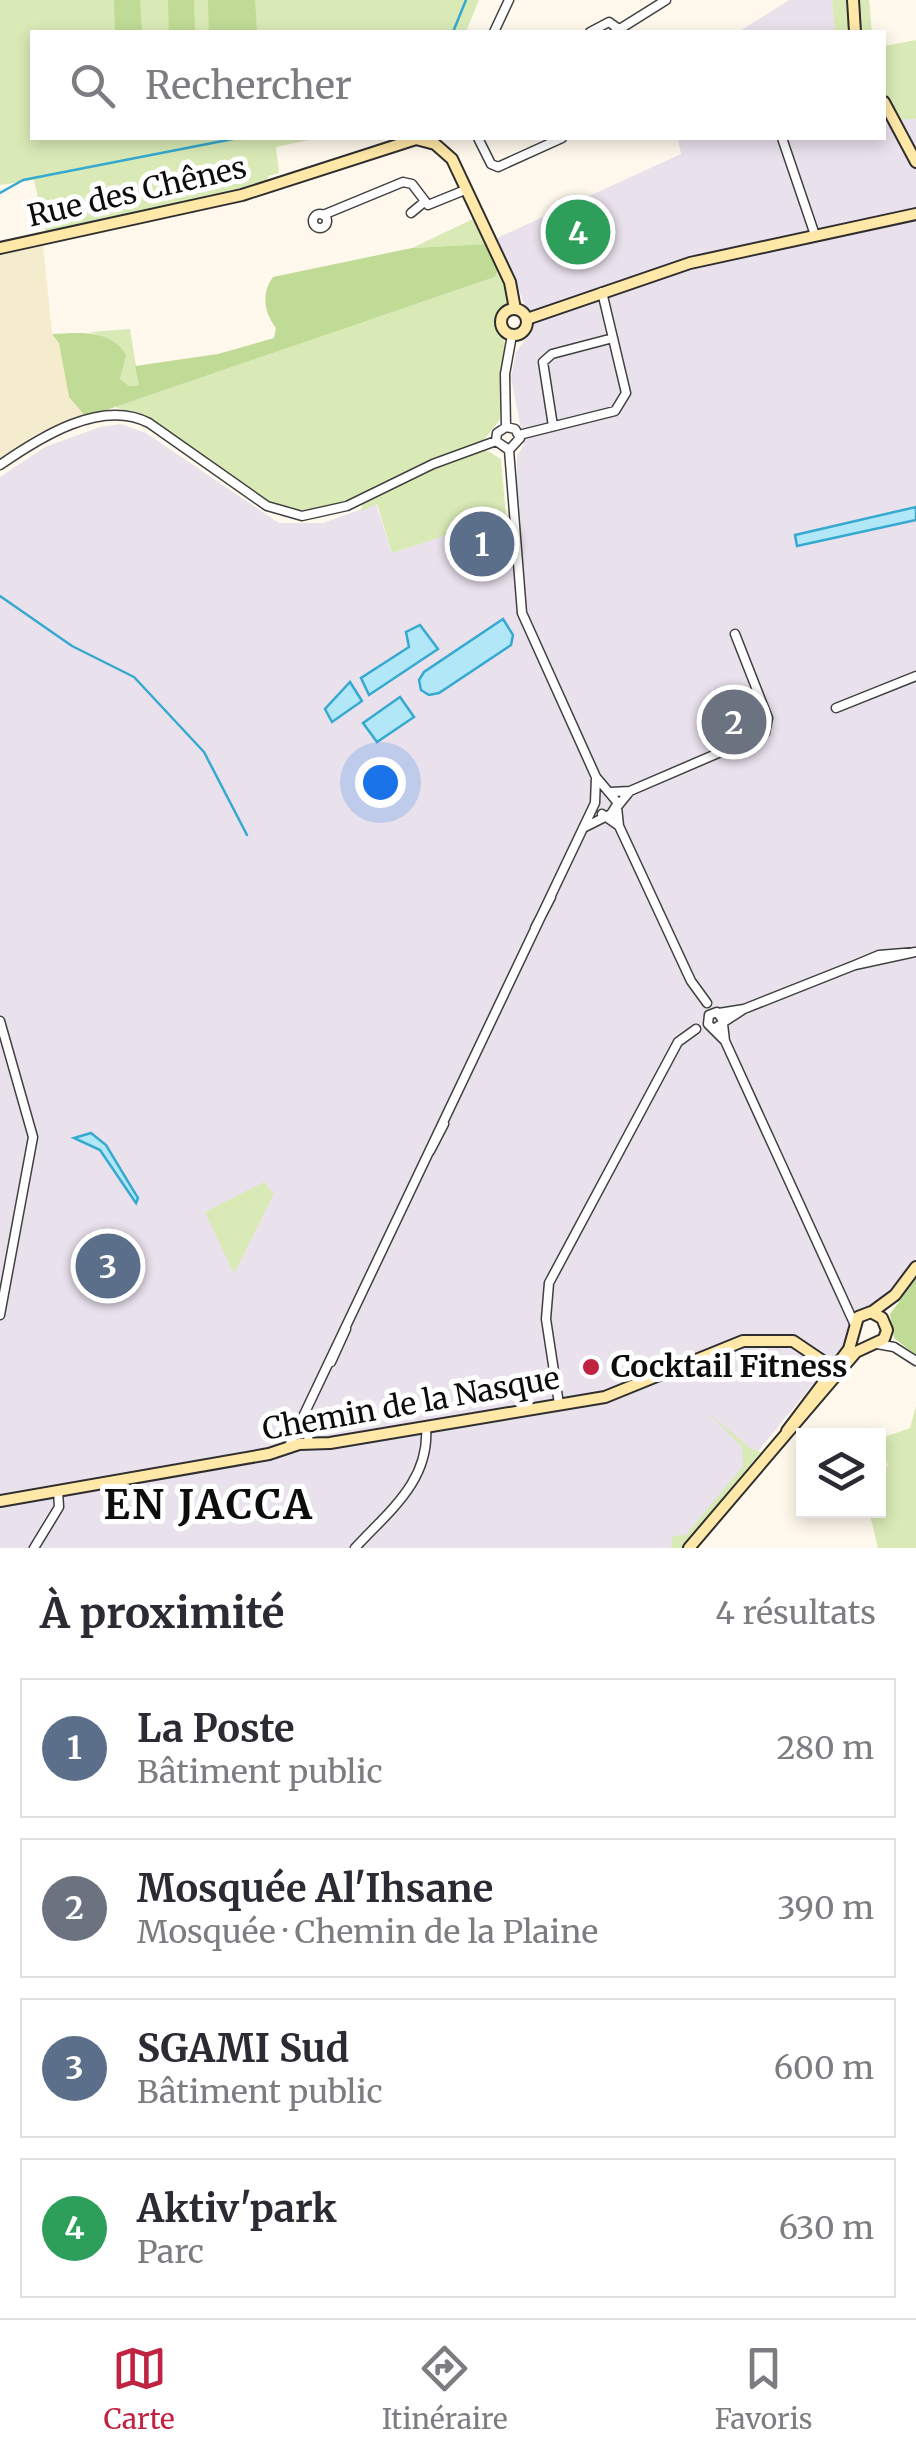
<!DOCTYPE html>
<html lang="fr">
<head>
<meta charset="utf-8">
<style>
	:root { --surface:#fff; --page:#f2f2f3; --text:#2b2b33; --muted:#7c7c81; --line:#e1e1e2; --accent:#c02241 }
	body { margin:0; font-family:Merriweather,serif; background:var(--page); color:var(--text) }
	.controls { position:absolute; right:30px; bottom:30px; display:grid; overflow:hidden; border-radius:0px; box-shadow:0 5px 15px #0003 }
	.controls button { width:90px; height:90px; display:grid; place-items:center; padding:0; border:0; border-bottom:2px solid var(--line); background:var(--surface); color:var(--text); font:50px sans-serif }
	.you { position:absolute; left:380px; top:782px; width:35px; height:35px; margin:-25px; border:8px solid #fff; border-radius:50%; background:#1a73e8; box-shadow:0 0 0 15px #1a73e833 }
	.badge { display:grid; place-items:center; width:65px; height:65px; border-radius:50%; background:var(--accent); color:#fff; font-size:32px; font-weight:700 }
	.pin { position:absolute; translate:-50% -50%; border:5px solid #fff; box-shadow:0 2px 10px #0006 }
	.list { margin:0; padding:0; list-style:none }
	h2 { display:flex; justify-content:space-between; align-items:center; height:130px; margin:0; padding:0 40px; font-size:42px }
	h2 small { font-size:32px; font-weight:400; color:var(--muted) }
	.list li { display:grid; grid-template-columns:65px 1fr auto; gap:30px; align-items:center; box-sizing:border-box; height:140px; margin:0 20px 20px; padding:0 20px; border:2px solid var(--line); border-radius:0px }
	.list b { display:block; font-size:38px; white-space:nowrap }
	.list p { margin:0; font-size:32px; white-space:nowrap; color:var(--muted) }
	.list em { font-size:32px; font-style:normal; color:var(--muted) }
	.icon { flex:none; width:55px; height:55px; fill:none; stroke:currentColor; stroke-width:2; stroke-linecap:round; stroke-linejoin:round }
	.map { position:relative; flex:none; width:916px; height:1548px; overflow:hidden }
	.search { position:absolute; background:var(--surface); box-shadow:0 5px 15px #0003; left:30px; right:30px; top:30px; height:110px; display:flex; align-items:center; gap:25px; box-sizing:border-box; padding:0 35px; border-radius:0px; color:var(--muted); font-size:38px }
	.sheet { height:770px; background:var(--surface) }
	nav { display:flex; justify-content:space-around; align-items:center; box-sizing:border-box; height:140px; border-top:2px solid var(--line); background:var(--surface); font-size:28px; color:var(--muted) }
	nav a { display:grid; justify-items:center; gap:5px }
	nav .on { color:var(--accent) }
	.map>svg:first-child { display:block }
	.industrial { fill:#e9e1ec }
	.farmland { fill:#f5eccd }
	.green { fill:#d9eab6 }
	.forest { fill:#bfdb95 }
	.water { fill:#b1e7f7; stroke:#36a9d0; stroke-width:2.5 }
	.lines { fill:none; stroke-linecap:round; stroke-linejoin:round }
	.stream { stroke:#36a9d0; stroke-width:2.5 }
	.street-casing { stroke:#404040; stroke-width:11 }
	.secondary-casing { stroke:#2f2f2f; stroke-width:14 }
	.street { stroke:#fff; stroke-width:8 }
	.secondary { stroke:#ffe8a8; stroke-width:10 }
	.poi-dot { fill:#c02241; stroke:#fff; stroke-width:4 }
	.labels { text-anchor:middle; stroke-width:10; stroke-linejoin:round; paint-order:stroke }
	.street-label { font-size:30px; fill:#0d0d0d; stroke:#fff }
	.poi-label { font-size:30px; font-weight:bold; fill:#0d0d0d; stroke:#fff; text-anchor:start }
	.district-label { font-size:40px; font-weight:bold; letter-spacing:2.5px; fill:#0d0d0d; stroke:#fff }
</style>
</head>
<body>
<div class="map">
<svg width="916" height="1548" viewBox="0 0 916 1548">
	<rect width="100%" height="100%" fill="#fff9ed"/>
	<path class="industrial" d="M789,0H832L835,32H738Z
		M902,117L916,119V1258L679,1548H0V477L45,447L100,427L121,424L146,433L279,523H323L376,504L392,553L517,512V456L524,445L511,378L516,352L534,327L497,238L681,154L678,138H884V120Z"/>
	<path class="farmland" d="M43,244L52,334L59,342L69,397L84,414L36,434L0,458V253Z"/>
	<path class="green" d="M0,0H479L466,32H32V138H319L276,147L279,173L268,176L267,183L46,233L34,180L0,185Z
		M832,0H869L872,32H835Z
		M916,40V119L884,120V46Z
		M475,218L487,244L412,248Z
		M500,270L509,297L496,323L505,343L501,410L499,421L483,441C431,468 334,523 277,508L150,420L115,407L495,277Z
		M130,329L139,385L129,386L120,379L125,355L107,338L90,332Z
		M486,450L501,459L506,516L392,553L377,504L361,511L363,503L416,476Z
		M264,1182L274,1194L234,1274L205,1212Z
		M916,1406V1548H878L869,1511L878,1510L879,1470L888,1466L879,1439L910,1428Z
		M709,1413L751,1449L761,1452L682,1548H671L672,1536L686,1535L743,1466L742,1447Z"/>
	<path class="forest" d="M114,0H140L142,32H115Z
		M168,0H194L195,32H169Z
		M208,0H255L257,32H209Z
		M487,244L498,271L495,277L86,417L69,397L59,343L52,334C77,333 111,328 126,355L120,379L129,386L139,385L135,366L218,354L274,338L276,328C264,313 261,293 273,277L412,248Z
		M916,1279V1355L894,1338L890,1314Z"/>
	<path class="water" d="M916,507V520L797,546L795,535Z
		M503,619L513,635L511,645L439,693L429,695L421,690L419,680L424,672Z
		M420,625L438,649L369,695L361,678L409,647L406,632Z
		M350,682L362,701L332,722L325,709Z
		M400,697L414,717L377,742L363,723Z
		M91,1133L106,1145L138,1198L136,1203L100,1150L74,1138Z"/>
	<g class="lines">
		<path class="stream" d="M453,32L466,0
			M0,193L23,180L238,138
			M0,596L72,646L134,677L204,752L247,835"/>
		<g class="street-casing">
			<path id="street" d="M494,32L509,0
				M590,32L609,22L620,30
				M615,32L666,0
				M478,138L491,164L498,167L562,138
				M782,138L815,235
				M411,213L423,203
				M313 221a7 7 0 1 1 14 0a7 7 0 1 1-14 0Z
				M323,215L403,182L412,184L428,205L465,190
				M553,426L543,362L552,354L613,338
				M506,427L505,374L512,335
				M506,427L515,429L520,438L509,450
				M506,427L497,433L496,441L509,450
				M519,435L615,411L626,393L602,292
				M509,450L522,613L596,777L618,803L611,814L583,828
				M0,465C39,438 101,398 149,423L267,506L302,516L347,506L433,464L496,441
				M836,708L916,676
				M630,791L765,733L768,718L735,634
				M602,814L619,826L617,807L630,791L611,792
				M619,826L691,981L707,1003
				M535,928L551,897
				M915,952L855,965L879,955L916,952
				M744,1009L855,965
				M719,1013L744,1009L724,1022
				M0,1021L33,1137L0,1315
				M714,1029L724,1022L717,1012L709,1015L708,1024L725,1041L723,1024
				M725,1041L854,1323
				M430,1151L444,1124
				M877,1344L894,1347L916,1361
				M331,1362L346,1329
				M559,1404L546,1319L549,1283L678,1042L696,1029
				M305,1415L309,1443
				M289,1446L595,803L596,777
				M34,1548L59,1507L58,1491
				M355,1548C389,1511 430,1481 426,1427"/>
		</g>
		<g class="secondary-casing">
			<path id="secondary" d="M853,0L855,32
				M884,102L916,162
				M0,248L242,195L416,139L435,144L452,159L510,282L515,309
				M501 322a13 13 0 1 1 26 0a13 13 0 1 1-26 0Z
				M527,319L690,263L916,214
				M872,1312L895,1295L916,1267
				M0,1501L269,1454L299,1444L330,1443L605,1397L743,1341H793L833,1368
				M689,1548L856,1352L884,1339L887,1330L882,1318L871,1312L858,1317L849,1349L787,1431"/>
		</g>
		<use href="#street" class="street"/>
		<use href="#secondary" class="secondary"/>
	</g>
	<circle class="poi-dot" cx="591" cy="1367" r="10"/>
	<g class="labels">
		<g class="street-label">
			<text transform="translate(137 192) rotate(-13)" y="10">Rue des Chênes</text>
			<text transform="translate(411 1404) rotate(-10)" y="10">Chemin de la Nasque</text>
		</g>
		<g class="poi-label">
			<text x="611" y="1377">Cocktail Fitness</text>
		</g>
		<g class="district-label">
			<text x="209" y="1519">EN JACCA</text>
		</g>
	</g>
</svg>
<div class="controls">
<button><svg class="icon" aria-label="layers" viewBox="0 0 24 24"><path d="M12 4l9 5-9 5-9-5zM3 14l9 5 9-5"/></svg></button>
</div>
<div class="you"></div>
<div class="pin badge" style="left:482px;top:544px;background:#5c6f8a">1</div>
<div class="pin badge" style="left:734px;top:722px;background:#6b7280">2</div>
<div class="pin badge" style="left:108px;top:1266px;background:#5c6f8a">3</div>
<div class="pin badge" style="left:578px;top:232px;background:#2e9e5b">4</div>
<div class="search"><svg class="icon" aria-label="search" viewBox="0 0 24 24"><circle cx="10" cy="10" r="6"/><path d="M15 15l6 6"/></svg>Rechercher</div>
</div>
<section class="sheet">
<h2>À proximité<small>4 résultats</small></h2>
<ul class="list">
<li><span class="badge" style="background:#5c6f8a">1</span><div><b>La Poste</b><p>Bâtiment public</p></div><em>280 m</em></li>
<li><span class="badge" style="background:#6b7280">2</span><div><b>Mosquée Al'Ihsane</b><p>Mosquée · Chemin de la Plaine</p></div><em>390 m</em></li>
<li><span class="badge" style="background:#5c6f8a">3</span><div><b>SGAMI Sud</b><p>Bâtiment public</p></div><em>600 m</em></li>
<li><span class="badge" style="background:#2e9e5b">4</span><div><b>Aktiv'park</b><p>Parc</p></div><em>630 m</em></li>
</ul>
</section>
<nav>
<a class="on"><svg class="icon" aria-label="map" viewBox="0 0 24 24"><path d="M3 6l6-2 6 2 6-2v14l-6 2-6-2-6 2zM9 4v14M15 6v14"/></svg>Carte</a>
<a><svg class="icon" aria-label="directions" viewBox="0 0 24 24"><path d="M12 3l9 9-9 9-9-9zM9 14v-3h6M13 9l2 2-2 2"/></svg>Itinéraire</a>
<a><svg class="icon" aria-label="saved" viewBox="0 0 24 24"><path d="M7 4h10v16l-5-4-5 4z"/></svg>Favoris</a>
</nav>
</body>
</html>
